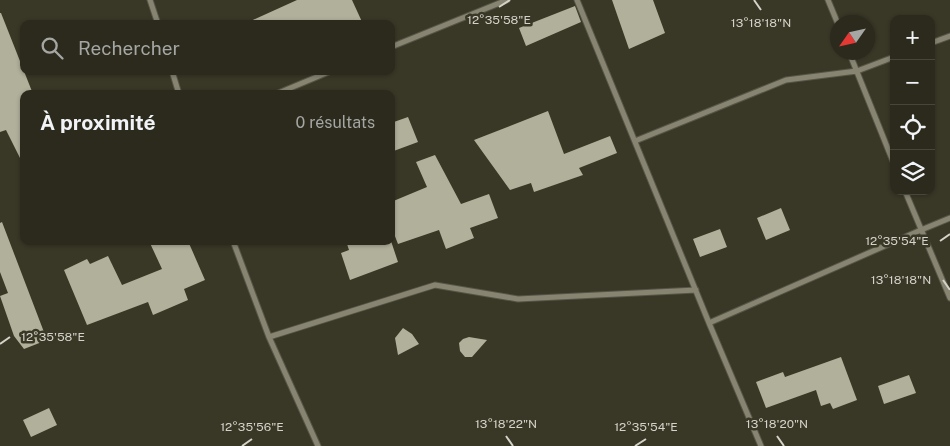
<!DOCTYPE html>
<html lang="fr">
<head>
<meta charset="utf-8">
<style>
	:root { --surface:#2b2a1d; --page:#333226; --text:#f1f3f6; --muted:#a6a7a4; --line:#47463b }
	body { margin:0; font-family:"Public Sans",sans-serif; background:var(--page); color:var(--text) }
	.controls { position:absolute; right:15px; top:15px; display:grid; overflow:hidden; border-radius:10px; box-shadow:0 1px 4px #0004 }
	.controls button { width:45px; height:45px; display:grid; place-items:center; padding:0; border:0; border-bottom:1px solid var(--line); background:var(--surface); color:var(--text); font:25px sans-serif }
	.compass { position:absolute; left:830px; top:15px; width:45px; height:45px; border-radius:50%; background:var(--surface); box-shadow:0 1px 4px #0004; rotate:236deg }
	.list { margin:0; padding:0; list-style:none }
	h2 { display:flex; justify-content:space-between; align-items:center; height:65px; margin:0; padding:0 20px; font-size:21px }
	h2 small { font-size:16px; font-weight:400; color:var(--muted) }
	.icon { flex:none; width:28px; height:28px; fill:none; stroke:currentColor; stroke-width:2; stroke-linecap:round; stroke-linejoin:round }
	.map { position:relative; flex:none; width:950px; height:446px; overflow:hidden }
	.search { position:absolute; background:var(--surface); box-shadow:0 1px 4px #0004; left:20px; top:20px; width:375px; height:55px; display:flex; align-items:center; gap:12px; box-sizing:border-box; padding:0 18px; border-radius:10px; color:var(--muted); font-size:19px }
	.panel { position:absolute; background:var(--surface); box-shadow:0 1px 4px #0004; left:20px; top:90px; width:375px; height:155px; border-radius:10px }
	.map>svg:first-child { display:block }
	.building { fill:#b1b09b }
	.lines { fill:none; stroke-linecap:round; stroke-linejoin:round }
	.street-casing { stroke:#575547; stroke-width:7 }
	.street { stroke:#878572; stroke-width:5 }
	.ticks { fill:none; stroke:#d4d3c9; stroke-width:2 }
	.ticks-label { font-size:12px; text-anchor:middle; fill:#d4d3c9; stroke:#393827; stroke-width:5; stroke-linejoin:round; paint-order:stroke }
</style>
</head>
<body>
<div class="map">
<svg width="950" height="446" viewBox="0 0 950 446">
	<rect width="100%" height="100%" fill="#393827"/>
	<path class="building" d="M297,0H352L363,24H244Z
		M612,0H653L665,33L629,49Z
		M575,6L581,22L526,46L519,28Z
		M0,13H1L33,94H24V166L6,130L0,132Z
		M548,111L564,154L610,136L617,153L579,168L583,175L534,192L531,183L510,190L474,140Z
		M408,117L418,142L391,152V123Z
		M435,155L461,204L489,194L498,218L470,228L474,238L446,249L439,230L398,244L391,226V202L427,187L416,162Z
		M781,208L790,230L766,240L757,218Z
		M2,222L47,340L24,349L14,336L0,296L8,293L0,272V223Z
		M720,229L727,247L700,257L693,239Z
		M149,241H188L205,280L184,289L188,300L153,315L148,302L87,325L64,270L87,259L90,264L108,256L122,285L162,269Z
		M346,241H391L398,262L350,280L341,253L349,250Z
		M403,328L412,334L419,344L398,355L395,338Z
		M469,337L487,340L472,357H465L460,351L459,343L463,339Z
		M841,357L857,400L833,409L830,403L821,406L816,390L766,408L756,382L783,372L785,377Z
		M909,375L916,393L884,404L878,386Z
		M49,408L57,425L31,437L23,420Z"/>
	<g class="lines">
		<g class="street-casing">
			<path id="street" d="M150,0L158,24
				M577,0L709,323L761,446
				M828,0L838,24
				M931,43L950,36
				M391,47L507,0
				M849,52L894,164
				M172,71L179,94
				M276,94L331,71
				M635,141L786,80L857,71L894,57
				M905,191L950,298
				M233,241L269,337L318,446
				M709,323L921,230L950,218
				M269,337L435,285L518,299L696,290"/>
		</g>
		<use href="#street" class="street"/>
	</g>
	<path class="ticks" d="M754,0L761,10M499,7L510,0M940,241L950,234M943,280L950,290M0,344L10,337M506,436L513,446M777,436L784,446M242,446L252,439M635,446L646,439"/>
	<g class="ticks-label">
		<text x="499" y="24">12°35'58"E</text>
		<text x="761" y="27">13°18'18"N</text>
		<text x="897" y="245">12°35'54"E</text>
		<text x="901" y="284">13°18'18"N</text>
		<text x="53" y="341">12°35'58"E</text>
		<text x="506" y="428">13°18'22"N</text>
		<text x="777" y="428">13°18'20"N</text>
		<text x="252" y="431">12°35'56"E</text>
		<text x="646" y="431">12°35'54"E</text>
	</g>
</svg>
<div class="controls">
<button>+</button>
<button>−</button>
<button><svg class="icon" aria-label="locate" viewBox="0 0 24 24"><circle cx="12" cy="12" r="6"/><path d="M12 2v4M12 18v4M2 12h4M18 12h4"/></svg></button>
<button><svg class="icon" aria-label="layers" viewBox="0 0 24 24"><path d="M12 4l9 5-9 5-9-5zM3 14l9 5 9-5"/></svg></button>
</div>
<svg class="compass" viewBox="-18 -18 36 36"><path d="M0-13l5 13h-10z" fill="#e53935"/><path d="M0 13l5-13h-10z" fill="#a6a7a4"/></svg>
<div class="search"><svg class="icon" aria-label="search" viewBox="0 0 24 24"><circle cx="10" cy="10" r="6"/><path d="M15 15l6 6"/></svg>Rechercher</div>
<section class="panel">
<h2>À proximité<small>0 résultats</small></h2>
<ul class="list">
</ul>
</section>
</div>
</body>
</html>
